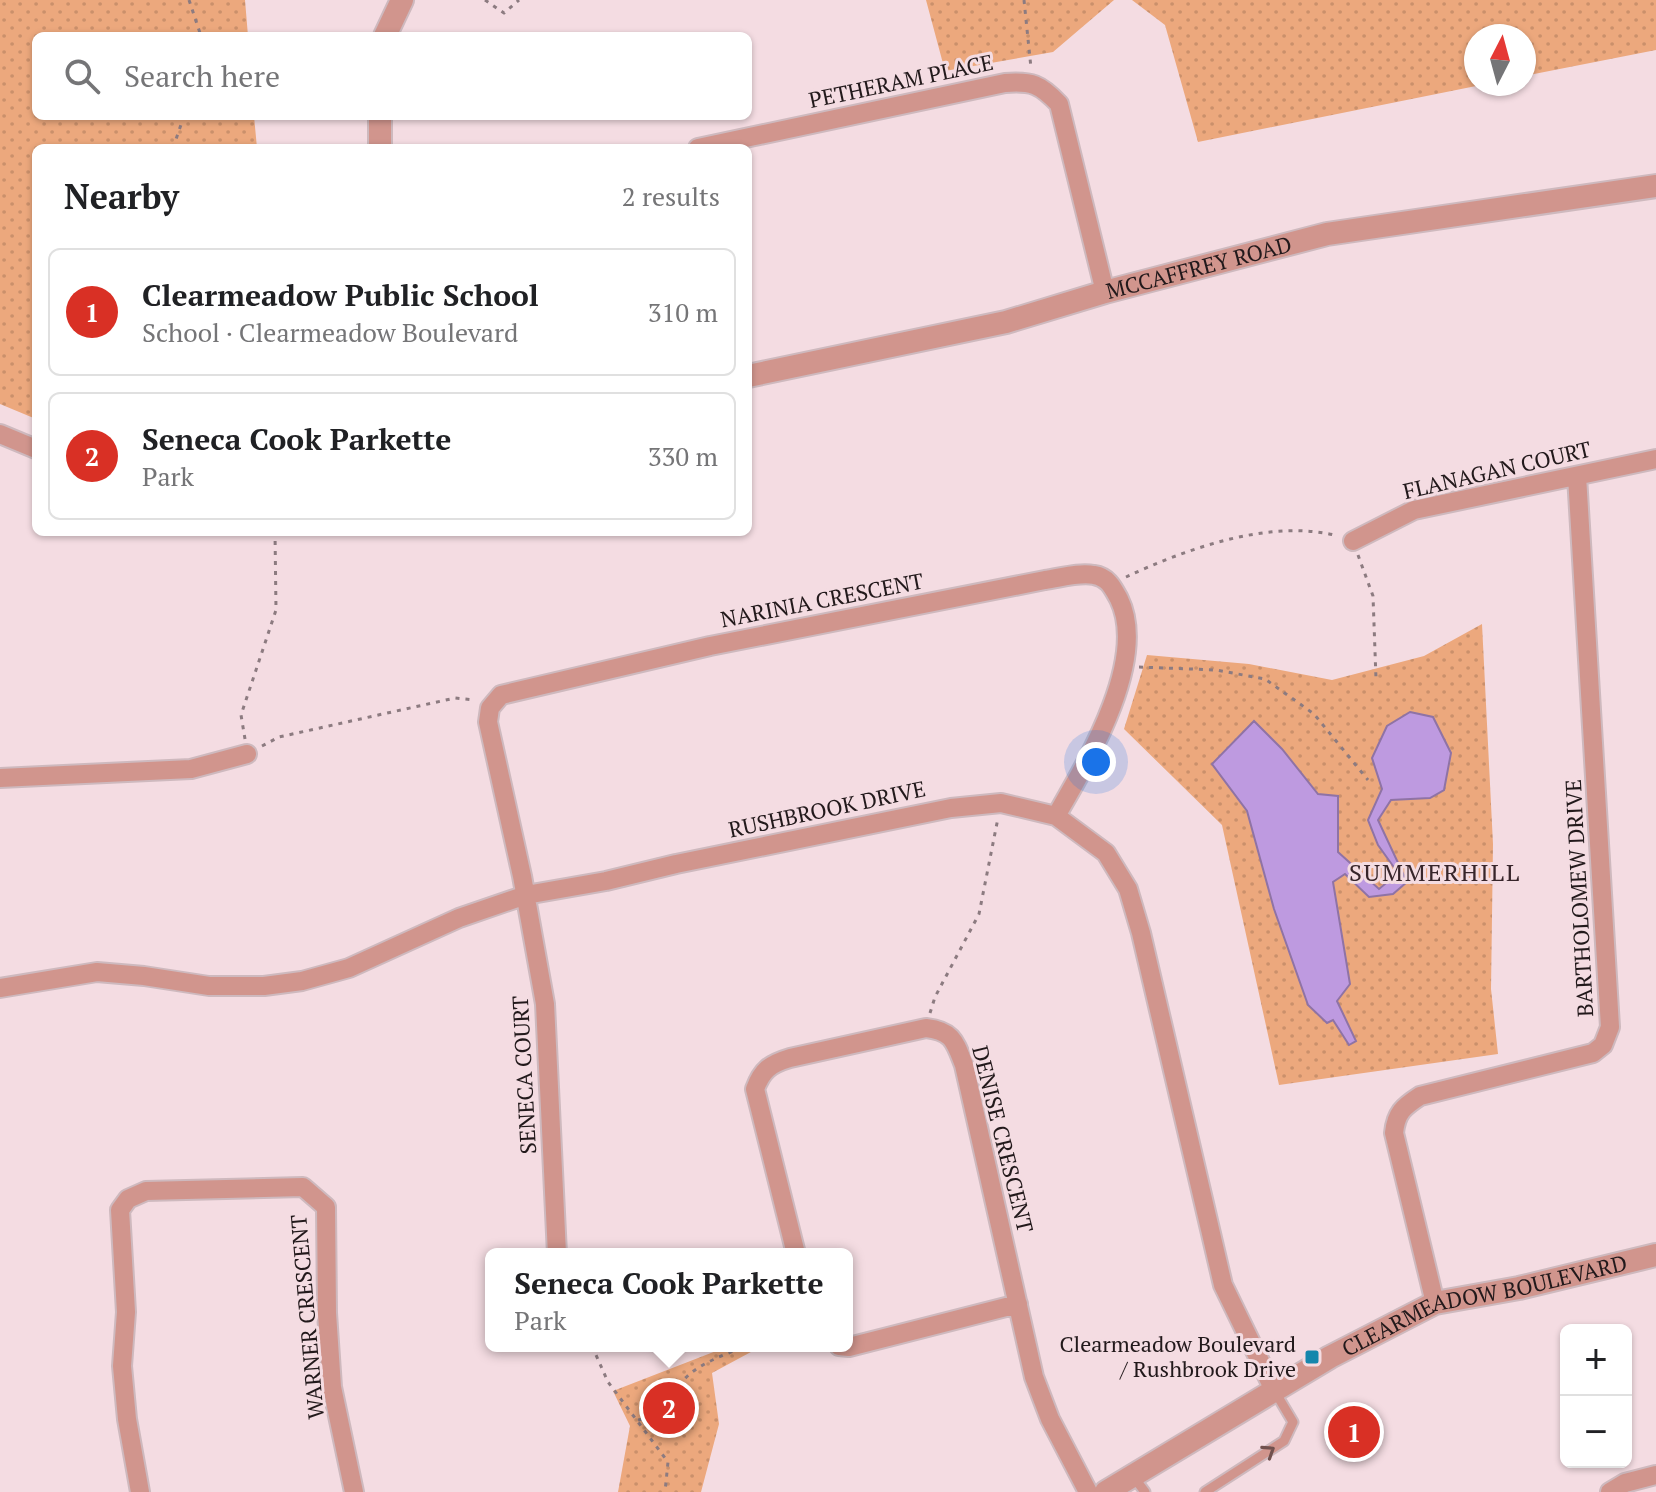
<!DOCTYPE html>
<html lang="en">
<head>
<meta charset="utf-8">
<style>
	:root { --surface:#fff; --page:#f6f6f6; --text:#202124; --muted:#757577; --line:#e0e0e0; --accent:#d93025 }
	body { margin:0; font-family:"PT Serif",serif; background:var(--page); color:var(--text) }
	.controls { position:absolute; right:24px; bottom:24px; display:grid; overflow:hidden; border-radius:12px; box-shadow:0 2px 6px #0004 }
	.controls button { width:72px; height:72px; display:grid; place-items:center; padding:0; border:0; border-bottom:2px solid var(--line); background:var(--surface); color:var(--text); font:40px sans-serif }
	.compass { position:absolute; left:1464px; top:24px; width:72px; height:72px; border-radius:50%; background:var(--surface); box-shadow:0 2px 6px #0004; rotate:6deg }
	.you { position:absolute; left:1096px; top:762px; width:28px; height:28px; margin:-20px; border:6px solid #fff; border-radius:50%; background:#1a73e8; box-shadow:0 0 0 12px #1a73e833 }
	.badge { display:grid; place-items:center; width:52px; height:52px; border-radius:50%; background:var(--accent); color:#fff; font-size:26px; font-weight:700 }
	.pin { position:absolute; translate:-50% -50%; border:4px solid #fff; box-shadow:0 2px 8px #0006 }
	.popup { position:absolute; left:485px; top:1248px; width:368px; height:104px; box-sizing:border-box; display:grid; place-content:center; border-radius:12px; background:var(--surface); filter:drop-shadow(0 2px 6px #0005); font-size:26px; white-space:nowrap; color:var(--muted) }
	.popup b { font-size:30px; color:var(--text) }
	.popup::after { content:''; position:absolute; left:50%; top:100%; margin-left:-16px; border:16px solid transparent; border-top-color:var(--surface) }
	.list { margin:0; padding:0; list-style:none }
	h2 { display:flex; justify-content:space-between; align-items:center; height:104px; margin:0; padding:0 32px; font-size:34px }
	h2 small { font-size:26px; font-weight:400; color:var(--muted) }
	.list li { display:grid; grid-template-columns:52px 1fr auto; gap:24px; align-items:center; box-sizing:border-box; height:128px; margin:0 16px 16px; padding:0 16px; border:2px solid var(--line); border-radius:12px }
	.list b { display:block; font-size:30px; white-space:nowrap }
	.list p { margin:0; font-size:26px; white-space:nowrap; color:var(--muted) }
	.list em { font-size:26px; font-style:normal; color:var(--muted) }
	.icon { flex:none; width:44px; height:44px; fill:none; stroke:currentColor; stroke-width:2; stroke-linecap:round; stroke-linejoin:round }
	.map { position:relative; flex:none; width:1656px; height:1492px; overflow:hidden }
	.search { position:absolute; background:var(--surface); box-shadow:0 2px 6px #0004; left:32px; top:32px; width:720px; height:88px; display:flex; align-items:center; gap:20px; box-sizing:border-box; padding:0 28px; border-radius:12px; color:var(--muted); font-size:30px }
	.panel { position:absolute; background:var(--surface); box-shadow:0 2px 6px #0004; left:32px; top:144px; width:720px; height:392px; border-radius:12px }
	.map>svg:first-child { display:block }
	.park { fill:url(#park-dots) }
	.water { fill:#be9ae0; stroke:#8f73a5; stroke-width:2 }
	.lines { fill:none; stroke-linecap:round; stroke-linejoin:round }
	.service-casing { stroke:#ceb9be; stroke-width:13 }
	.minor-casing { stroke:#ceb9be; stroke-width:22 }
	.tertiary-casing { stroke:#ceb9be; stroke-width:26 }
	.path { stroke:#8c7b80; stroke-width:3; stroke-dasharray:4 6; stroke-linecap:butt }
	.service { stroke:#d1958d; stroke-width:9 }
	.minor { stroke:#d1958d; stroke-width:18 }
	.tertiary { stroke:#d1958d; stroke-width:22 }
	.oneway { stroke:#71514e }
	.poi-dot { fill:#1586ac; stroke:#f4dce2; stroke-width:3 }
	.labels { text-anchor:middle; stroke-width:6; stroke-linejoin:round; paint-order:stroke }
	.street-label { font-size:22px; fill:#22191b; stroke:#f4dce2 }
	.poi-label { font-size:22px; fill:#22191b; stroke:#f4dce2; text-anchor:end }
	.neighbourhood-label { font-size:24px; letter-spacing:2px; fill:#37252a; stroke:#f4dce2 }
</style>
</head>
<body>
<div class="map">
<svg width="1656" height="1492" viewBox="0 0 1656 1492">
	<defs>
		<pattern id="park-dots" width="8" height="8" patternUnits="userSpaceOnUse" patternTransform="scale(2)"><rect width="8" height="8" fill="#eca87d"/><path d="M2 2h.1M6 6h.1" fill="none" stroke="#ca906b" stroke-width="1.8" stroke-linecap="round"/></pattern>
	</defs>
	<rect width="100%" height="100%" fill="#f4dce2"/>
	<path class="park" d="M0,0H245L248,36H36V116H254L257,148H36V419L0,404Z
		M926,0H1114L1053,52L945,71Z
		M1132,0H1656V50L1524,76V36H1476V84H1486L1198,142L1165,25Z
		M1482,624L1493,844L1491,989L1498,1054L1279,1085L1222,825L1124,729L1147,655L1249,664L1332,680L1424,656Z
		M729,1346H762L712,1373L719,1424L701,1492H618L630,1426L613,1391Z"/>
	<path class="water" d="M1410,712L1433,717L1451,753L1444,790L1430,798L1391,800L1378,820L1407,882L1393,894L1369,897L1345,874L1333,882L1350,984L1337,1001L1356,1041L1349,1045L1333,1020L1327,1023L1308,1005L1274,909L1247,811L1212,764L1254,721L1282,749L1318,794L1338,796V852L1379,889L1398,873L1378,845L1368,820L1382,789L1372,758L1387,726Z"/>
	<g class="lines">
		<g class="service-casing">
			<path id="service" d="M1133,1476L1145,1492
				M1205,1492L1284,1441L1293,1422L1274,1390"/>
		</g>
		<g class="minor-casing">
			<path id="minor" d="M698,148L1005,83C1032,81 1040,84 1059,104L1105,292
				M0,434L36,449
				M1353,541L1414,510L1656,459
				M0,778L191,769L247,754
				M0,988L97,972L144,976L209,986H264L302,981L349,968L459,918L526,895L606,881L676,864L951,808L1001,803L1056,816L1106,853L1128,889L1141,933L1223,1285L1274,1390
				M557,1254L545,1004L522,876L488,722L490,708L501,695L710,646L1045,580C1060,578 1079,572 1094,575C1108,577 1113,588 1119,599C1149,660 1086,764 1056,816
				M796,1254L755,1089C762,1070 770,1064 790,1058L926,1028C953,1031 955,1042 964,1065L1034,1377L1050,1419L1088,1492
				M1435,1303L1394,1133C1396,1113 1403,1107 1420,1096L1593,1053L1603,1045L1610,1027L1577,476
				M839,1346L849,1347L1018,1304
				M140,1492L127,1419L122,1366L126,1312L120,1210L128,1199L146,1191L303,1187L326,1207L327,1313L332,1387L354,1492
				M1610,1492L1625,1483L1656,1475"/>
		</g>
		<g class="tertiary-casing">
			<g id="tertiary">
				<path d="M385,36L402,0"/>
				<path d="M380,116V148"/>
				<path id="s1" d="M748,376L1006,322L1105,292L1327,234L1656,186"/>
				<path id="s2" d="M1106,1492L1330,1357L1435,1303L1519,1288L1656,1255"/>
			</g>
		</g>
		<path class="path" d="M189,0L201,36
			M485,0L504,13L519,0
			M1024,0L1031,68
			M173,148L184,116
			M1358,555L1373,596L1376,679
			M1126,577C1186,549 1271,518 1338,536
			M1139,667L1216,670L1265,679L1314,714L1368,780
			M245,739L241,715L276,610L275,532
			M262,746L279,737L455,698L475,700
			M930,1013L935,997L979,914L998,818
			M592,1346L608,1382L668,1462L665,1492
			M638,1420L661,1416L672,1407C675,1370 716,1359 745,1346"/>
		<use href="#service" class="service"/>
		<use href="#minor" class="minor"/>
		<use href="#tertiary" class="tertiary"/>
	</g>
	<defs><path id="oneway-chevron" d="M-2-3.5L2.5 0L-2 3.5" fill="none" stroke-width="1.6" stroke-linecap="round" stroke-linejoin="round" transform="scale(2)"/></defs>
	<use class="oneway" href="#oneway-chevron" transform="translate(1269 1451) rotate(-33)"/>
	<rect class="poi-dot" x="1304" y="1349" width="16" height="16" rx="4"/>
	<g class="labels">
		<g class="street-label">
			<text transform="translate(901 81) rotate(-12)" y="8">PETHERAM PLACE</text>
			<text dy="8" stroke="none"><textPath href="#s1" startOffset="464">MCCAFFREY ROAD</textPath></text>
			<text transform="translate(1497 470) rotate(-13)" y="8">FLANAGAN COURT</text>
			<text transform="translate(822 600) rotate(-11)" y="8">NARINIA CRESCENT</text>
			<text transform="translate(827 809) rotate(-12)" y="8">RUSHBROOK DRIVE</text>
			<text transform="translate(1579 898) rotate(-93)" y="8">BARTHOLOMEW DRIVE</text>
			<text transform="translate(524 1075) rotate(-93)" y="8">SENECA COURT</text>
			<text transform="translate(1003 1139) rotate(76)" y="8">DENISE CRESCENT</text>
			<text dy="8" stroke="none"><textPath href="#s2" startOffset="426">CLEARMEADOW BOULEVARD</textPath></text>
			<text transform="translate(307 1317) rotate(-95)" y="8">WARNER CRESCENT</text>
		</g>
		<g class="poi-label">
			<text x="1296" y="1352">Clearmeadow Boulevard<tspan x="1296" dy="25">/ Rushbrook Drive</tspan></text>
		</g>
		<g class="neighbourhood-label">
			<text x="1435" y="881">SUMMERHILL</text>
		</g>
	</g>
</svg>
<div class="controls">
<button>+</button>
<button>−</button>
</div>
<svg class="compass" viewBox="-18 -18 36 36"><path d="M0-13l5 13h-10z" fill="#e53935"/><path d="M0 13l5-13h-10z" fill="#757577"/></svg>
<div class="you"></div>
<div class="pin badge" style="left:1354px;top:1432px">1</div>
<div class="pin badge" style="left:669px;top:1408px">2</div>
<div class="popup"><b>Seneca Cook Parkette</b>Park</div>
<div class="search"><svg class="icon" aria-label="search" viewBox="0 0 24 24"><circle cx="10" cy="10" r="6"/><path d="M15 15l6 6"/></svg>Search here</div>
<section class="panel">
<h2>Nearby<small>2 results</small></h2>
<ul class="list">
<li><span class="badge">1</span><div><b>Clearmeadow Public School</b><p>School · Clearmeadow Boulevard</p></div><em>310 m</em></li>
<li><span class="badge">2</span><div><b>Seneca Cook Parkette</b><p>Park</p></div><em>330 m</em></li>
</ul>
</section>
</div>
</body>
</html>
